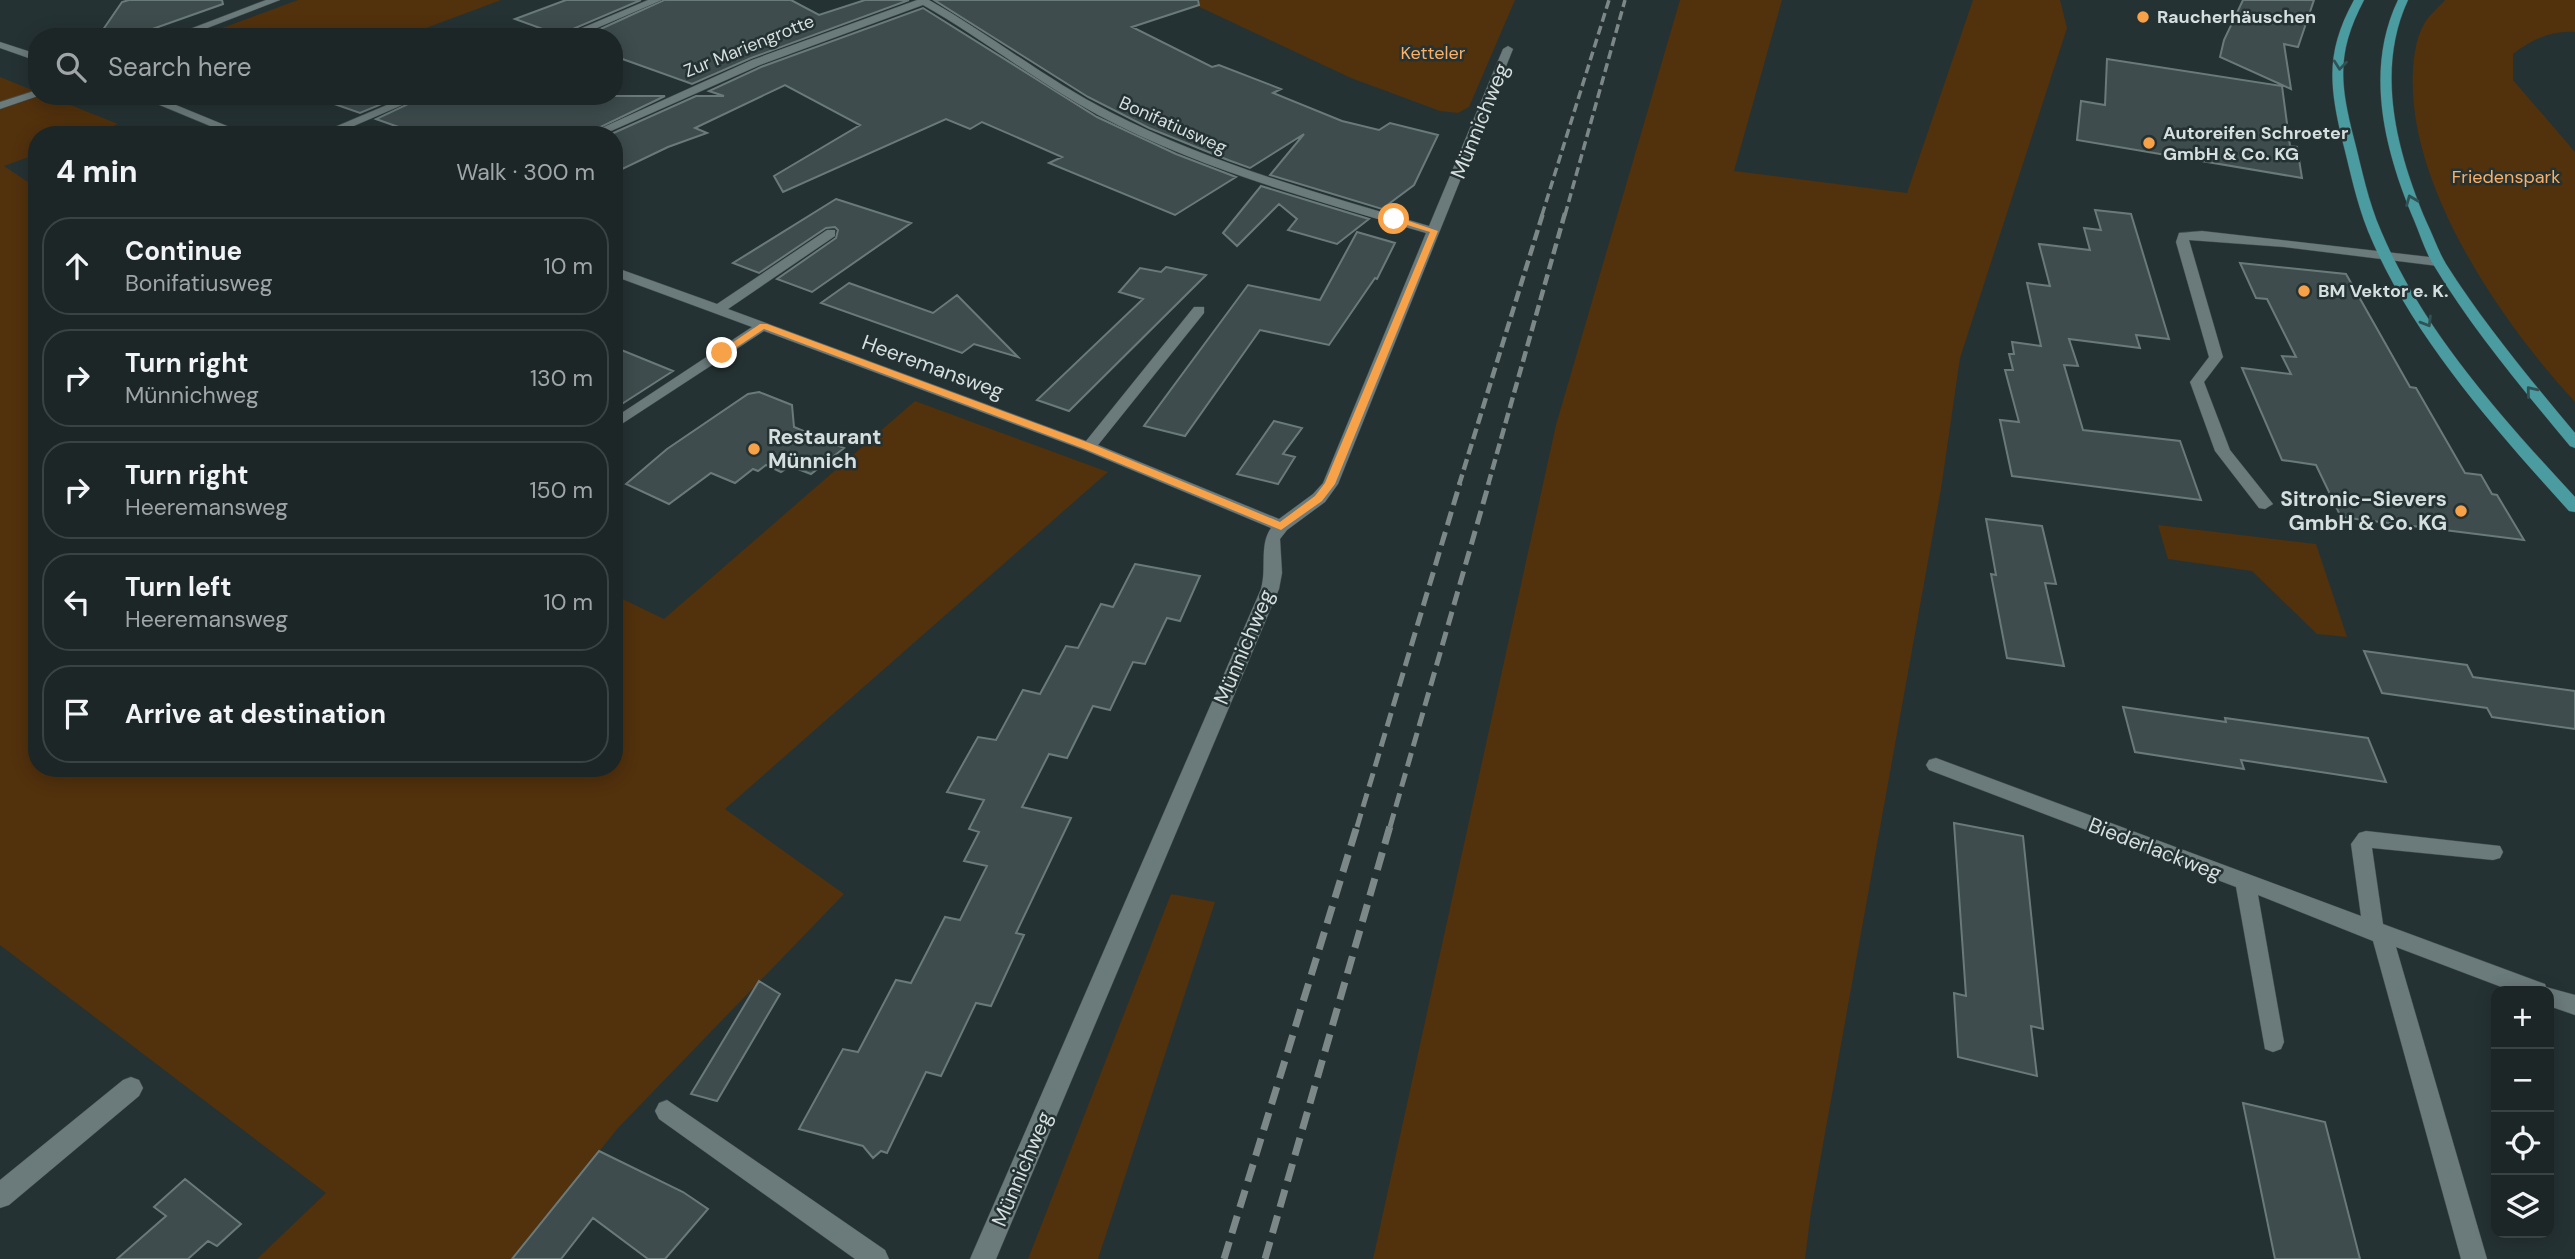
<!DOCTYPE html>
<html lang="en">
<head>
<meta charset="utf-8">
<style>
	:root { --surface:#1c2626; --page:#293232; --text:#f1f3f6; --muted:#a0a5a7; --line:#3a4343 }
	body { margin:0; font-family:"DM Sans",sans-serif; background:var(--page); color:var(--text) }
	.controls { position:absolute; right:21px; bottom:21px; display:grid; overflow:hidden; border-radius:14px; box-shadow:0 4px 18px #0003 }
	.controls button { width:63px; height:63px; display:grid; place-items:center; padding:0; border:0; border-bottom:2px solid var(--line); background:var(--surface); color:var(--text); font:35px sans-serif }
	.stop { position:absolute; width:21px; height:21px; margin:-16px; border:5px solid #f7a148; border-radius:50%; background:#fff }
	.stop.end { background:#f7a148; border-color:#fff; box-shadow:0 2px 7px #0008 }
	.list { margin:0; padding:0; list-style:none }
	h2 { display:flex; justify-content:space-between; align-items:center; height:91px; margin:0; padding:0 28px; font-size:30px }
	h2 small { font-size:23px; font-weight:400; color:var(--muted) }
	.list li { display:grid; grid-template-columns:46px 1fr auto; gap:21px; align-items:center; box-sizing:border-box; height:98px; margin:0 14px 14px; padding:0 14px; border:2px solid var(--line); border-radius:28px }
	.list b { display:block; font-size:26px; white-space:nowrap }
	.list p { margin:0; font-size:23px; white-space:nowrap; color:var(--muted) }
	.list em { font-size:23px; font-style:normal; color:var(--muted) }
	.icon { flex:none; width:38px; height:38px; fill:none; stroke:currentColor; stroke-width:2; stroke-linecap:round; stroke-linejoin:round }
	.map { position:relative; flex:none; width:2575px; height:1259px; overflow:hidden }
	.search { position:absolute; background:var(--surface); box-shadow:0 4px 18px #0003; left:28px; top:28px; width:595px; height:77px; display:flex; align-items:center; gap:18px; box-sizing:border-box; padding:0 24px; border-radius:28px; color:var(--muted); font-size:26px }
	.panel { position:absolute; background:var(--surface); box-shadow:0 4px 18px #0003; left:28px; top:126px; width:595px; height:651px; border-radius:28px }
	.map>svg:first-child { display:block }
	.green { fill:#52310d }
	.building { fill:#3e4c4d; stroke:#6a797a; stroke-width:2 }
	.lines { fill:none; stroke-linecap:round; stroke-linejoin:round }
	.minor-casing { stroke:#414d4e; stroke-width:1 }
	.major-casing { stroke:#414d4e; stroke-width:1 }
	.minor { fill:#6b7a7b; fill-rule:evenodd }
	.major { fill:#4a9ca1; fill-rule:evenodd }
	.rail-far3 { stroke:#7c8788; stroke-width:3.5; stroke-dasharray:9 4.5; stroke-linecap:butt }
	.rail-far2 { stroke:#7c8788; stroke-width:4.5; stroke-dasharray:11 5; stroke-linecap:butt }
	.rail-far1 { stroke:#7c8788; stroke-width:5; stroke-dasharray:14 7; stroke-linecap:butt }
	.rail { stroke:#7c8788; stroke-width:7; stroke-dasharray:18 9; stroke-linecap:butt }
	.oneway { stroke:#305254 }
	.route { fill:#f7a148 }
	.poi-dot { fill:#f7a148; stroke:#253233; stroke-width:2.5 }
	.labels { text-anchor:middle; stroke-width:5; stroke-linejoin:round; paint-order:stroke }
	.far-poi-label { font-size:18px; font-weight:bold; fill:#d6dfdf; stroke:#253233; text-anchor:start }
	.far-street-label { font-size:18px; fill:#d6dfdf; stroke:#253233 }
	.far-park-label { font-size:18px; fill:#fcaf65; stroke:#253233 }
	.street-label { font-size:21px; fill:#d6dfdf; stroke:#253233 }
	.poi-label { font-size:21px; font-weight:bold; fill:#d6dfdf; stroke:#253233; text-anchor:start }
</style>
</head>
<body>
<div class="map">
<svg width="2575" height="1259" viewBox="0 0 2575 1259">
	<rect width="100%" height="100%" fill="#253233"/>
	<path class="green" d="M298,0H501L402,37H198Z
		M1197,0H1515L1469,107L1458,113L1440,111L1351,78L1191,3Z
		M1680,0H1782L1734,171L1907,193L1973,0H2060L2067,28L1960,358L1941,489L1811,1211L1805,1259H1373L1556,425Z
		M2445,0H2575V32C2552,30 2530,40 2513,54V80L2575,152V402C2501,322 2406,184 2413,70C2414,55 2416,38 2424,24C2429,15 2438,8 2445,0Z
		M0,77L37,92V96H48L118,124L90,135H37V154L4,166L37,188V768H614V595L664,619L915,401L1108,472L725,809L844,894L618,1128L512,1259H257L326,1193L0,945Z
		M2158,525L2316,544L2347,637L2317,634L2252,571L2168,559Z
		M1171,894L1215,902L1098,1259H1028Z"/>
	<path class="building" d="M129,0H222L223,4L130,37H98L122,2Z
		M566,0H641L559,35L515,19Z
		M664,0H791L819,15L865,0H909L751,58L692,84L614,56V37H583Z
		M934,0H1198L1199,5L1132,27L1212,67L1219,65L1281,89L1273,93L1342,121L1379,130L1390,123L1438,135L1414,185L1382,209L1270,175L1304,134L1250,168L1228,160L1149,128L1088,97Z
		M2243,0H2314L2298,47L2284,44L2291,89L2220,57L2224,40Z
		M923,8L1097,117L1176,154L1236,177L1175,215L1049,163L1062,157L982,122L970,129L946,119L783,192L774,176L860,125L785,85L695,128L707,133L668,147L614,173V135H609L696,96H724L709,91L761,67Z
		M2107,59L2282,86L2290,146L2297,147L2302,178L2077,140L2081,101L2105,105Z
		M324,96H401L360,113L323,100Z
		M425,96H665L584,135H421L376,119Z
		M1261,186L1300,198L1369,219L1337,244L1288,230L1297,219L1279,204L1237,246L1223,233Z
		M836,199L911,223L812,292L777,279L836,238L838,230L835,227L826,228L759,273L733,263Z
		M2095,210L2131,214L2169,339L2136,335L2140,348L2069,339L2078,366L2064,365L2083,430L2180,441L2201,500L2012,476L2000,420L2019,422L2005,370H2013L2009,354H2014L2012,342L2041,346L2027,283L2050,286L2039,244L2090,250L2084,228L2101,230Z
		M1357,232L1395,243L1377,279L1375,278L1329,345L1260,330L1185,436L1144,426L1248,285L1320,300Z
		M2240,263L2346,274L2410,387L2416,388L2465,473L2481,475L2492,494L2497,495L2524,540L2341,517L2316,465L2282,460L2242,368L2291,374L2282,356L2296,357L2267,299L2256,298Z
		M1166,267L1206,275L1069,411L1037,400L1143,299L1119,292L1140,268L1161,272Z
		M849,283L933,313L957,295L1018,357L974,344L962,353L821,303Z
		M614,347L673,371L614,409Z
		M759,392L792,405L794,427L844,448L811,474L790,466L781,472L766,465L758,471L753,469L735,483L711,473L669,504L626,484L667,449L748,394Z
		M1274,421L1302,428L1283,454L1295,457L1278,484L1237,474Z
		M1986,519L2042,526L2056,584L2045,583L2064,666L2007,658L1991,574L1996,575Z
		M1135,564L1200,576L1180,621L1167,618L1145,664L1133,662L1110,710L1093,706L1067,758L1049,754L1022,807L1071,818L1016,933L1024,935L991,1006L976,1003L941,1076L926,1072L887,1153L881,1151L873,1158L863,1146L799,1129L843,1049L858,1052L896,980L911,983L945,917L960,920L987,866L964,861L979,832L969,829L984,800L947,792L978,737L996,740L1023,690L1040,694L1066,646L1078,648L1101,604L1113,607Z
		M2364,651L2467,665L2473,677L2575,691V729L2492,717L2487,708L2382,693Z
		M2123,707L2226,722L2225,718L2368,738L2386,782L2241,760L2244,769L2135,752Z
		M1954,823L2023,836L2043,1029L2031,1026L2037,1076L1958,1057L1954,993L1966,996Z
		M759,981L780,994L717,1101L691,1094Z
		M2243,1103L2325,1122L2360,1259H2275Z
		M599,1151L683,1192L708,1209L665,1259H648L593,1218L561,1259H512Z
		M185,1179L241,1224L217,1246L208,1241L188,1259H117L166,1216L154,1207Z"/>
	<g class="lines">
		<g class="minor-casing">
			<path id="minor" d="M266,0H280L184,37H169Z
				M648,0H662L576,37H561Z
				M917,0H929C991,35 1047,80 1110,112C1211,164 1321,194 1429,226L1503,49L1508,46L1513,49L1338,484L1325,502L1287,530L1280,539L1282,573L1279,589L996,1259H970L1261,589C1267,568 1259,545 1271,528L1084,450L764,331L614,429V418L752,327L614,276V267L717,304L827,230H835V236L728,309L1086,441L1194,307H1204V313L1098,445L1279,519L1313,494L1323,483L1426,233C1315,200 1201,170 1098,115C1037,82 983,39 923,5L760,65L602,135H586L752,60Z
				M0,42L37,54V61L0,48Z
				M37,90L38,96L0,109V102Z
				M138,96H154L249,135H232Z
				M408,96H423L333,135H316Z
				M2202,231L2438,258L2445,262L2438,266L2284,247L2189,240L2223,357L2204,382L2230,450L2273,504L2265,509L2259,508L2215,451L2190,382L2209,357L2176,242L2179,233Z
				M1936,758L2361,916L2351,844L2359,833L2366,831L2500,846L2503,852L2500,858L2493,860L2372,848L2383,924L2545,984L2546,987L2575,995V1015L2549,1006V991H2512L2396,947L2487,1259H2461L2373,941L2258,895L2284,1042L2281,1049L2273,1052L2265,1049L2236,887L1929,770L1926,765L1929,760Z
				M131,1077L139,1080L143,1088L139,1096L9,1205L0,1208V1180L123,1080Z
				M667,1100L885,1250L889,1259H855L659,1119L655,1111L659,1103Z"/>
		</g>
		<g class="major-casing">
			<path id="major" d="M2354,0H2364C2336,53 2340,84 2354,139C2362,170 2368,201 2381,231C2423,331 2502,418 2575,497V512L2569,511C2495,429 2410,334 2368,231C2356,201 2350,170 2342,139C2329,84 2326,51 2354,0Z
				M2398,0H2408C2375,71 2397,152 2426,221C2433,235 2438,251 2446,264C2484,324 2530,379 2575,433V448L2570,446C2522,388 2472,329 2433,264C2425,251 2420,234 2414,220C2385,151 2364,71 2398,0Z"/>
		</g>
		<use href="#minor" class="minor"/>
		<use href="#major" class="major"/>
		<path class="rail-far3" d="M1542,215L1609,0
			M1565,215L1625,0"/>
		<path class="rail-far2" d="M1459,485L1543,213
			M1488,485L1565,213"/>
		<path class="rail-far1" d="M1357,827L1460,483
			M1390,827L1489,483"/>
		<path class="rail" d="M1224,1259L1357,826
			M1265,1259L1390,826"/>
	</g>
	<defs><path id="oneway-chevron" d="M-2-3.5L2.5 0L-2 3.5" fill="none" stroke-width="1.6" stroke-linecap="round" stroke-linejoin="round" transform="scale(1.75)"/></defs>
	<g class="oneway">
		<use href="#oneway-chevron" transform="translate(2340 65) rotate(96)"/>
		<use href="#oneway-chevron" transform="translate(2411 200) rotate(-112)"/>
		<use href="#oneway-chevron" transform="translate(2427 322) rotate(59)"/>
		<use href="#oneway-chevron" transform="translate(2531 391) rotate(-129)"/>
	</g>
	<path class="route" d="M1394,216L1438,231L1335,484L1322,501L1281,530L1085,449L764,329L725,355L717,353L760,324H767L1092,444L1280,522L1315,496L1325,483L1430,232L1391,220Z"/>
	<g class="poi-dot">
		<circle cx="2143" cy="17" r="7"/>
		<circle cx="2149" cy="143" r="7"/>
		<circle cx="2304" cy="291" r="7"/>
		<circle cx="754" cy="449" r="7"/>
		<circle cx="2461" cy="511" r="7"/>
	</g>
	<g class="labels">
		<g class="far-poi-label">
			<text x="2157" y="23">Raucherhäuschen</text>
			<text x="2163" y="139">Autoreifen Schroeter<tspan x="2163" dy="21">GmbH &amp; Co. KG</tspan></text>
			<text x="2318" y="297">BM Vektor e. K.</text>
		</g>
		<g class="far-street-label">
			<text transform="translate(749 46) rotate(-22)" y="6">Zur Mariengrotte</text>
			<text transform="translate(1173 125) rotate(24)" y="6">Bonifatiusweg</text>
		</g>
		<g class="far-park-label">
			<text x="1433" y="59">Ketteler</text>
			<text x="2506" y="183">Friedenspark</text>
		</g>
		<g class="street-label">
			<text transform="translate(1480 121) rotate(-68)" y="7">Münnichweg</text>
			<text transform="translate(933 367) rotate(20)" y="7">Heeremansweg</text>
			<text transform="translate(1244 647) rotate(-67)" y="7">Münnichweg</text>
			<text transform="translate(2155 849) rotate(21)" y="7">Biederlackweg</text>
			<text transform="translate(1022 1169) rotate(-67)" y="7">Münnichweg</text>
		</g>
		<g class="poi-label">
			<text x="768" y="444">Restaurant<tspan x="768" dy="24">Münnich</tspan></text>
			<text x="2447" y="506" text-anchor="end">Sitronic-Sievers<tspan x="2447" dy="24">GmbH &amp; Co. KG</tspan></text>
		</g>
	</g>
</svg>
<div class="controls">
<button>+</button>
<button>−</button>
<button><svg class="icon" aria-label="locate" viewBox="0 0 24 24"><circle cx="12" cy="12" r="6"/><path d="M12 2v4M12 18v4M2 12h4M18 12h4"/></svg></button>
<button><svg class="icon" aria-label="layers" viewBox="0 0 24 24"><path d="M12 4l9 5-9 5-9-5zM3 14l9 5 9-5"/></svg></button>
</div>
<div class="stop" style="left:1394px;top:219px"></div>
<div class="stop end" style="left:722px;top:353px"></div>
<div class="search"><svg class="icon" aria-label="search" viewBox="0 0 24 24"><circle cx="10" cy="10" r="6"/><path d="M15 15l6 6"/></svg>Search here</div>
<section class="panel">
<h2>4 min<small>Walk · 300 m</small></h2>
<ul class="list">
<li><svg class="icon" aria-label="ahead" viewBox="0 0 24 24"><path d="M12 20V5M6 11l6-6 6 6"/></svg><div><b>Continue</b><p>Bonifatiusweg</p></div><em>10 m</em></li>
<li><svg class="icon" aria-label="right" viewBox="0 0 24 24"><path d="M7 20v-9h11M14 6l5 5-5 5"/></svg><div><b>Turn right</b><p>Münnichweg</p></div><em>130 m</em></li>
<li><svg class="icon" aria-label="right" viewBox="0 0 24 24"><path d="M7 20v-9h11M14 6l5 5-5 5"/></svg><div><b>Turn right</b><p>Heeremansweg</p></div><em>150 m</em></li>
<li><svg class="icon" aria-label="left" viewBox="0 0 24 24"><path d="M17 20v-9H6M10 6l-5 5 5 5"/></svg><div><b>Turn left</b><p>Heeremansweg</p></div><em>10 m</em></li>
<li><svg class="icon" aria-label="arrive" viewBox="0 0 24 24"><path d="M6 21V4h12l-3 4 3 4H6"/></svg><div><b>Arrive at destination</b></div></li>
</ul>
</section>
</div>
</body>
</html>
